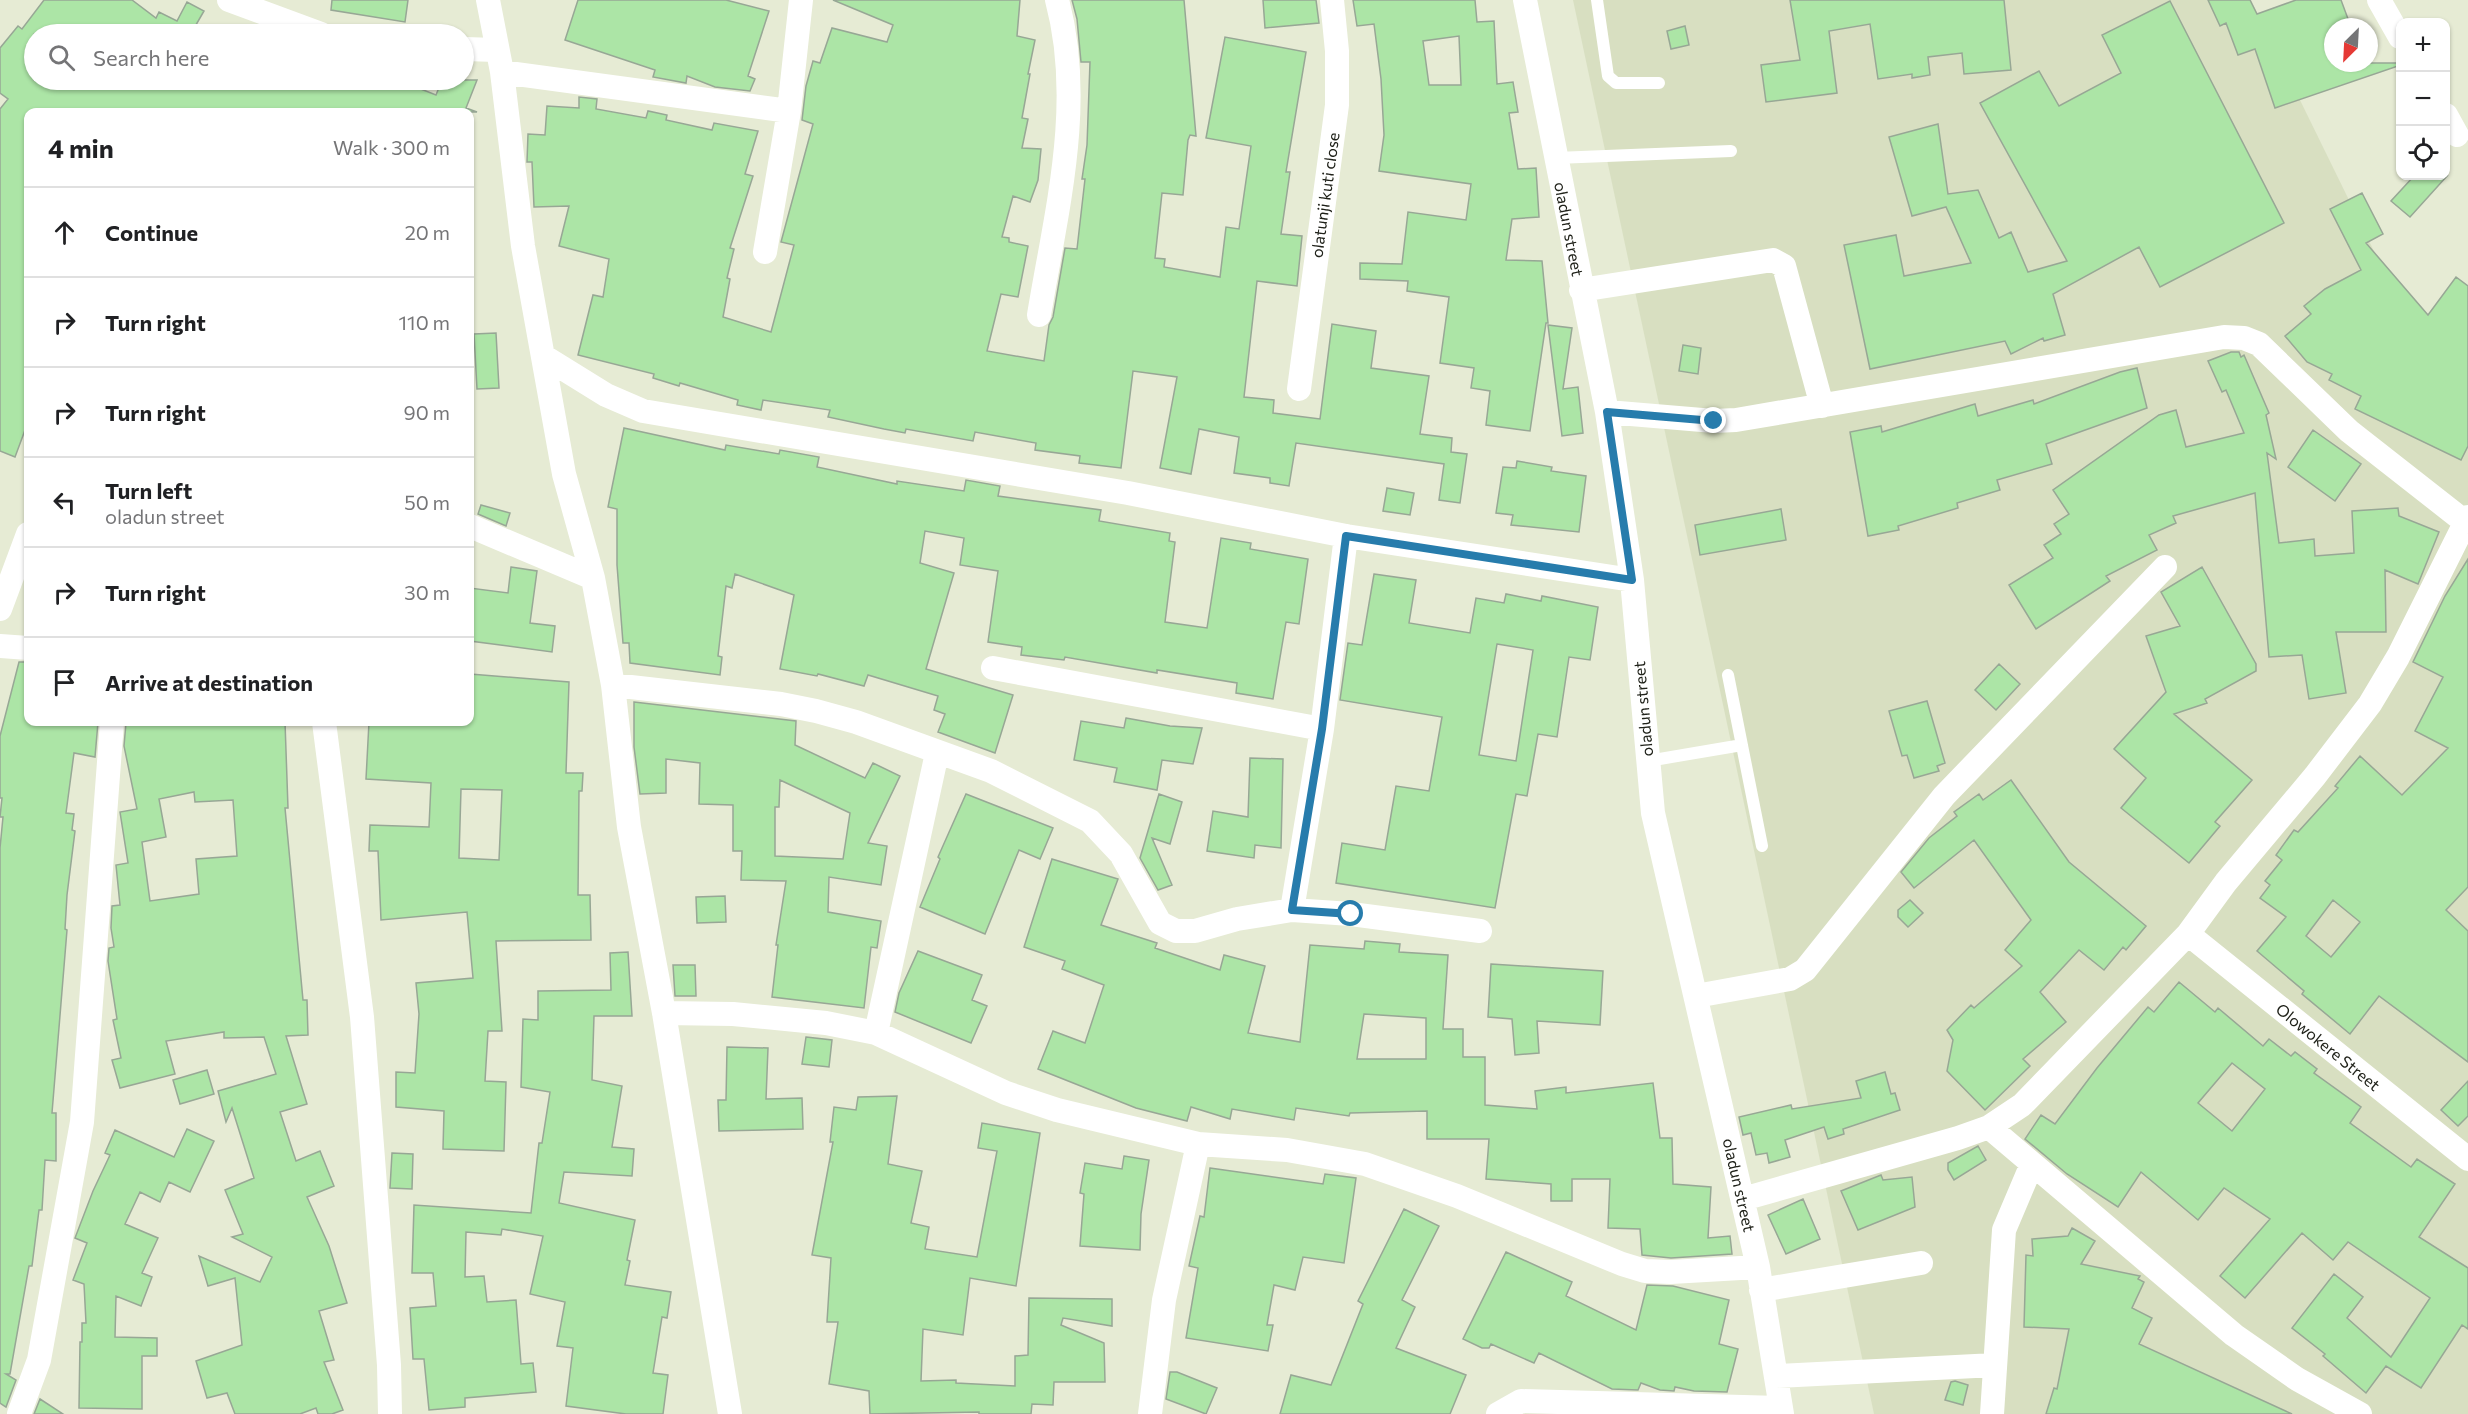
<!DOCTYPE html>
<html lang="en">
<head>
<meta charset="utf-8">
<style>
	:root { --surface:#fff; --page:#f6f6f6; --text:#202124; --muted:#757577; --line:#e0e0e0 }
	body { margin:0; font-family:Commissioner,sans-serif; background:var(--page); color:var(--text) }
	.controls { position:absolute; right:18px; top:18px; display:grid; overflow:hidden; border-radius:12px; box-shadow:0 2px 4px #0004 }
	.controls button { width:54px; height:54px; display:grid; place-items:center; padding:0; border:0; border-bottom:2px solid var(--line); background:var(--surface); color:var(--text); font:30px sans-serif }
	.compass { position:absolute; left:2324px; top:18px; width:54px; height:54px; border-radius:50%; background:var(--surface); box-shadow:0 2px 4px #0004; rotate:204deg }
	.stop { position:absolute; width:18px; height:18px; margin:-14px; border:4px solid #277cac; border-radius:50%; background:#fff }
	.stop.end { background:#277cac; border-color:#fff; box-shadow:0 2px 6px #0008 }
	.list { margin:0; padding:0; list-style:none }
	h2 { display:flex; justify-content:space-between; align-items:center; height:78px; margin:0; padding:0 24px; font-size:26px }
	h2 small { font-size:20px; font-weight:400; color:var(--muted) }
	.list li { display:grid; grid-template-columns:39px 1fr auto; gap:18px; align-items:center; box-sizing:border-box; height:90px; padding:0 24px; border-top:2px solid var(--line) }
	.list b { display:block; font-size:22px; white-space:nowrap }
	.list p { margin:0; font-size:20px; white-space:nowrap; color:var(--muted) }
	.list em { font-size:20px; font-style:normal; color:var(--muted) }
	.icon { flex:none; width:33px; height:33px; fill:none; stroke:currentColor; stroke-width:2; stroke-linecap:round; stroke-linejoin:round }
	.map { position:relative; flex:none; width:2468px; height:1414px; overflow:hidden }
	.search { position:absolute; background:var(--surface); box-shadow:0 2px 4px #0004; left:24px; top:24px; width:450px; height:66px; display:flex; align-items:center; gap:15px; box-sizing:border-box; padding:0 21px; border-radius:33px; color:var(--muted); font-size:22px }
	.panel { position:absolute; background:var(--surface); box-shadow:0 2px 4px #0004; left:24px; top:108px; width:450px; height:618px; border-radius:12px }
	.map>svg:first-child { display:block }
	.built { fill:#d8dfc1 }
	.building { fill:#ace5a6; stroke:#97a795; stroke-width:1.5; fill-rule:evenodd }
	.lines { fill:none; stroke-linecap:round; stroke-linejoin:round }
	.lane { stroke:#fff; stroke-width:12 }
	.street { stroke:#fff; stroke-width:24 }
	.route { stroke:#277cac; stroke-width:8 }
	.labels { text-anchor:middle; stroke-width:4.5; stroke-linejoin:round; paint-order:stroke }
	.street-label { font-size:16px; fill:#20221a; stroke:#fff }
</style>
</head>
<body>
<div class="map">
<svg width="2468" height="1414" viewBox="0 0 2468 1414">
	<rect width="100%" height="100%" fill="#e6ebd4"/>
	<path class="built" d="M1573,0H2251L2468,443V1414H1874Z"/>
	<path class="building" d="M44,0H132L156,18L159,12L177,21L187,2L204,11L193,30L202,34H34V80H398L436,95L442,80H477L466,108L477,112H28V422L15,457L0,451V109L8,99L0,93V48L18,26L22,29Z
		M332,0H408L405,22L331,10Z
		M578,0H726L769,11L748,76L755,79L750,91L715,87L687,76L686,83L653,77L655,70L565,40Z
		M833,0H1020L1017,36L1035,40L1028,74H1030L1022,118L1028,119L1022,148L1041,149L1038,180L1030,202L1013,196L1002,237L1009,238V242L1028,246L1018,297L1001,294L987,351L1044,361L1049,325L1053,317L1065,248L1077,249L1085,179H1082L1087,145L1090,62H1081L1077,19L1072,0H1184L1196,136L1190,135L1188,140L1183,195L1162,193L1155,258L1165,259L1164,267L1220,277L1226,227L1239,229L1251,146L1206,138L1225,37L1306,52L1286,172H1290L1281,234L1302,236L1297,286L1257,281L1244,397L1274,400L1273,413L1320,419L1332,324L1376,331L1371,368L1429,376L1420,434L1452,438L1451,452L1467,454L1460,503L1439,500L1444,464L1296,443L1289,486L1270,483V478L1234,473L1239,437L1199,429L1191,474L1160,468L1177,377L1133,371L1121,468L1079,463L1080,456L1035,450L1036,443L975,432L973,441L906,429L905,433L884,429L828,417L830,410L763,400L761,410L737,405L738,400L680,383L679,386L653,378L654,374L578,355L593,295L603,297L609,259L559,246L569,206L534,207L532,162H527L528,134L545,135L547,106L579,108V97L597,99L596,109L646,118L648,111L667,115L666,120L712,130L714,123L758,131L745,174L753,176L730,248L734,249L727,278L730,279L723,317L771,332L794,245L781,242L813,124L802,120L806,86L813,61L820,63L832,28L887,42L893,25Z
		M1263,0H1316L1319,23L1265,28Z
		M1353,0H1475L1477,22L1494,21L1497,84L1513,82L1518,112L1509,113L1518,169L1536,168L1539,217L1512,219L1506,260L1542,261L1548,323H1546L1530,431L1486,425L1490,391L1471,388L1474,368L1440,363L1449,297L1407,291L1408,281L1360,279V263L1402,264L1408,212L1466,220L1471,184L1379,171L1384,135L1381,79L1374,24L1357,26ZM1459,36L1461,85H1429L1423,41Z
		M1790,0H2004L2011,70L1964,74L1962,53L1928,57L1930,75L1912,78V74L1878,79L1870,24L1829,31L1837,93L1766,102L1761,65L1800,60Z
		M2208,0H2250L2257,14L2296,0H2341L2351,27H2333V63H2398V66L2275,108L2255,49L2238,55L2226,23L2220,26Z
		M2170,1L2284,223L2160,287L2139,247L2053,294L2065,335L2044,341L2043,338L2011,354L2005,341L1870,369L1844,245L1896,235L1904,276L1971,263L1946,207L1912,216L1889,137L1938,124L1948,194L1978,190L1999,238L2011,232L2028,272L2067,261L1980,103L2039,71L2059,106L2121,73L2102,35Z
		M1685,26L1689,45L1671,49L1667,31Z
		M2414,176H2447L2410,217L2391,201Z
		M2362,193L2383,234L2366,243L2428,315L2456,277L2468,286V446L2461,460L2355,409L2361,396L2329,380L2332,374L2307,362L2285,336L2311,314L2304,306L2325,289L2361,270L2330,209Z
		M1548,325L1572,328L1563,389L1578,387L1583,433L1562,436Z
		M496,333L499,388L477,389L474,334Z
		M1683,345L1701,348L1698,374L1679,371Z
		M2231,352H2239L2241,357L2244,355L2269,413L2266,415L2276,459L2267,453L2279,543L2314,539L2315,556L2354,553L2352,511L2398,508L2399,516L2439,532L2418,584L2385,570L2386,632H2336L2346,693L2309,699L2302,655L2269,657L2255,493L2173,516L2176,523L2149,535L2157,550L2106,576L2110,581L2036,629L2009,585L2053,558L2044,545L2061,534L2054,524L2069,514L2053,490L2159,415L2176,410L2186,447L2244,433L2226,390L2222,392L2208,361Z
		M2137,368L2147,408L2046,444L2052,464L1997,480L2000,490L1957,503L1958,508L1898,526L1899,530L1868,536L1850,432L1881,426L1882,432L1975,404L1978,416L2033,400L2034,404L2120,372Z
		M624,428L725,450L726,445L779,454L780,450L819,457L817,467L897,484V481L964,491L966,480L1000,486L998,496L1101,510L1099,521L1170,533L1169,541L1175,542L1165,622L1207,628L1221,538L1251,543L1250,549L1308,559L1299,624L1286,622L1273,699L1236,693L1237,683L1157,670V673L1065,657L1064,660L1021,655L1022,647L988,642L998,571L960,565L964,538L925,531L920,563L954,573L926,669L1013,695L995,753L938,732L945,714L934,710L938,696L868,675L864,686L818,674L817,676L780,669L794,595L735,574L732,588L726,586L718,656L722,657L720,675L630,663L629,643H623L617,565V509L608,507Z
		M2313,430L2361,464L2335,501L2288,467Z
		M1517,461L1552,467L1551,471L1586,476L1579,532L1511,525L1513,515L1496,513L1503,467L1516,468Z
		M1387,488L1414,493L1410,515L1383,511Z
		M481,505L510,513L506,526L478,514Z
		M1781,509L1786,540L1700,555L1695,525Z
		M2468,559V887L2446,910L2468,931V1062L2379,996L2350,1034L2302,994L2304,991L2257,951L2286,917L2260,898L2270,885L2265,881L2282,860L2276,855L2294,830L2298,832L2338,788L2335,786L2360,756L2402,795L2448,748L2415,731L2443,677L2413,662L2445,596ZM2333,900L2360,922L2331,957L2306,936Z
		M511,567L537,571L530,623L555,626L552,652L470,641V588L508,593Z
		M2202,567L2256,664V671L2205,699L2207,703L2174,714L2252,780L2215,822L2220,826L2189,863L2121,808L2146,778L2114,749L2166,692L2146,636L2180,626L2161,592Z
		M1374,574L1416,580L1409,623L1470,633L1476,598L1504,603L1506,594L1541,601L1542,596L1598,607L1590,660L1569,657L1557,737L1538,734L1527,796L1516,794L1495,908L1336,883L1342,843L1385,850L1396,786L1429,791L1442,717L1340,700L1348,643L1362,645ZM1497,644L1533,650L1516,761L1479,755Z
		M19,662H28V722H98L95,757L74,753L66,813L74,814L72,830L75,831L67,895L65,929L67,930L52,1113H56V1161L45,1160L42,1210H39L32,1266H29L10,1374H6L16,1380L6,1407L0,1403V848L3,817H0L2,798H0V736Z
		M1999,664L2020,684L1996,710L1975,690Z
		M470,674L569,682L566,773H583L582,791H579L578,895H590L591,940L496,941L502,1031H488L485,1081L506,1082L504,1151L443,1149L444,1111L396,1107V1072L415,1073L419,1014L416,983L473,978L467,912L381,920L378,851H369L370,825L429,827L431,783L366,779L369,722H470ZM461,789L502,790L499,860L459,858Z
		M1927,701L1945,763L1937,766L1939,771L1914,778L1907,755L1902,756L1889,711Z
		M634,702L796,721L795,745L865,778L873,763L900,776L868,843L887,846L881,885L829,877L828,912L881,921L877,948L871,947L864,1008L772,997L778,945H776L786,881L741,880L742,851H733V805L699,804L700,763L666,759V793L640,794L634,747ZM780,780L850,813L843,859L775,856V807H779Z
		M1126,718L1170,726L1202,728L1193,764L1162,760L1157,790L1114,782L1117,768L1074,760L1081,721L1124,728Z
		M159,722H285L288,808H285L303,1000H307L308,1035L286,1036L307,1104L280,1112L296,1161L320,1151L334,1186L307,1197L329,1246L347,1303L319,1311L334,1360L324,1362L343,1410L332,1414H318L316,1408L300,1414H235L227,1393L207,1398L196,1361L242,1345L235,1278L208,1286L199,1256L260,1282L272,1257L232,1237L243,1234L225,1190L254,1178L232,1108L226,1122L218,1091L276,1074L264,1037L224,1038V1032L166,1041L175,1074L120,1088L112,1060L121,1058L113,1020L117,1019L108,961L109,948L114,947L111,928L112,906L120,905L116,865L128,863L120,812L137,809L124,746L126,723ZM194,792L195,802L233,800L237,856L196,859L199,894L150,901L142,842L166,837L159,799Z
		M1250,758L1283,759L1281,848L1255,845L1254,858L1207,851L1213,811L1248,817Z
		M2011,780L2069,862L2146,926L2126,950L2123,947L2104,970L2079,950L2040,992L2066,1022L2023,1059L2030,1066L1985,1110L1947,1071L1953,1040L1947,1030L1971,1005L1974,1008L2022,966L2005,950L2031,920L1974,840L1914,888L1901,872L1929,838L1957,816L1954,812L1979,794L1983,800Z
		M966,794L1053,828L1040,859L1019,850L985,934L920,907L940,859L938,857Z
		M1159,794L1182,802L1170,844L1152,838L1172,885L1158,890L1140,858Z
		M1052,859L1118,879L1101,925L1157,943L1155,948L1220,970L1224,955L1265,966L1248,1033L1300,1042L1310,945L1364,949L1365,941L1400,944L1399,952L1448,955L1443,1029H1463V1057H1485V1105L1537,1109L1535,1091L1566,1087V1093L1653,1083L1660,1138H1672L1673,1184L1711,1187L1708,1238L1730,1236L1732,1254L1671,1258L1642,1255L1640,1229L1608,1228L1610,1179H1572V1201H1551V1184L1486,1179L1489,1139H1427V1111L1350,1113L1349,1116L1296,1108L1294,1120L1232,1109L1230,1119L1191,1107L1187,1121L1136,1108L1038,1069L1053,1031L1085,1043L1104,985L1062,969L1065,961L1024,947ZM1364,1014L1426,1018V1059H1357Z
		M725,896L726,922L697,923L696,897Z
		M1910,900L1923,913L1908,927L1898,917V910Z
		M918,951L982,975L972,1000L987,1006L971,1043L895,1012L899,993Z
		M628,952L632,1016H594L592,1080L622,1086L612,1147L634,1149L632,1176L564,1172L559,1203L635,1220L627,1260L630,1261L625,1285L671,1292L667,1318L662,1317L653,1373L668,1375L663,1414H626L566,1406L573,1348L557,1346L565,1302L530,1294L543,1236L502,1229L501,1235L466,1232L465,1277L484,1276L487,1302L516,1300L521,1364L533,1363L536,1392L465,1398V1407L429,1410L424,1359H413L410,1308L436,1306L433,1273H412L414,1205L531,1213L539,1143H542L550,1092L521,1087L523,1019L538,1020V991L611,990L610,953Z
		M1491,964L1603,971L1600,1025L1537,1021L1539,1053L1515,1055L1512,1019L1488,1017Z
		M673,965H695L696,996H675Z
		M2179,982L2215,1012L2218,1008L2263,1046L2269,1039L2291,1056L2295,1052L2317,1069L2314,1073L2361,1107L2350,1123L2411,1167L2417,1159L2455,1184L2419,1237L2468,1268V1329L2462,1325L2421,1388L2386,1366L2366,1393L2323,1356L2325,1354L2292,1328L2334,1274L2363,1297L2347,1318L2391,1357L2430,1298L2348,1242L2333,1260L2302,1233L2245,1298L2220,1276L2270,1219L2224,1188L2198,1220L2141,1172L2118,1207L2067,1174L2025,1139L2041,1115L2055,1124L2097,1068L2148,1007L2154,1012ZM2232,1063L2265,1089L2232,1131L2198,1103Z
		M806,1037L832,1040L829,1067L802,1064Z
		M727,1047L768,1048L766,1099L802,1098L803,1129L719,1131L718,1100H726Z
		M207,1070L214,1094L180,1104L173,1080Z
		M1885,1072L1891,1094L1895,1093L1900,1110L1843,1129L1844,1134L1828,1139L1824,1127L1785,1140L1790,1157L1769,1163L1767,1153L1756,1155L1751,1133L1743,1135L1739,1117L1791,1105L1792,1109L1861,1098L1856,1081Z
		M2468,1081V1116L2458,1126L2441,1110Z
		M897,1096L888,1164L922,1171L911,1223L929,1227L925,1249L977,1257L997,1151L978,1148L982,1123L1040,1133L1016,1286L970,1278L963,1335L923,1329L921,1381L956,1380V1383L1015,1386V1356L1028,1355L1029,1298L1112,1299V1326L1063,1318L1061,1325L1104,1343L1105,1382H1054L1053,1405L1032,1404L1031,1414H979V1412L870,1414L869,1391L829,1384L838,1322H827L831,1258L812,1255L833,1142H830L834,1107L856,1110L858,1097Z
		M187,1129L214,1141L190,1192L169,1182L160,1202L140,1192L125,1224L158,1238L142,1273L152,1277L141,1306L116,1296L115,1337L157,1338V1356H142V1409L79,1408L80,1342H82V1323H86L84,1284L73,1280L87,1243L75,1238L93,1191L110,1155L105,1153L115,1130L174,1157Z
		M1978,1146L1986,1160L1954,1180L1948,1170V1163Z
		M392,1153L413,1154L412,1189L390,1188Z
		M1124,1156L1149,1160L1141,1214L1140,1250L1080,1246L1084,1194L1080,1193L1085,1163L1122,1169Z
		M1210,1168L1323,1184L1325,1174L1356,1178L1344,1263L1303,1257L1295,1290L1274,1285L1267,1325H1273L1268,1351L1186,1338L1198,1268L1189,1266L1200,1216L1204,1217Z
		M1881,1175L1883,1180L1912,1177L1915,1207L1858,1230L1841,1191Z
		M1803,1199L1820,1239L1786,1254L1768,1215Z
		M1404,1209L1439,1226L1402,1300L1415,1307L1396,1348L1466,1375L1450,1414H1280L1291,1375L1331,1385L1363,1304L1358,1301Z
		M2072,1228L2095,1241L2081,1264L2140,1276L2138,1279L2144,1282L2132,1308L2152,1318L2139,1344L2292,1414H2046L2054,1388L2057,1389L2069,1329L2024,1327L2026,1255L2033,1256L2032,1239L2068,1236Z
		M1506,1252L1572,1282L1566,1296L1636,1330L1647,1285L1673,1286L1729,1300L1719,1344L1738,1349L1727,1392L1694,1391L1675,1387L1674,1391L1660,1390L1641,1383L1638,1390L1612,1389L1539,1353L1534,1363L1491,1344L1489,1348H1482L1463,1339Z
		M1170,1372H1177L1217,1388L1206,1414L1166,1399Z
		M1955,1381L1968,1385L1963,1405L1945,1400L1951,1382Z
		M40,1399L63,1414H34Z"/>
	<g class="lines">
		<path class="lane" d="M1597,0L1608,76L1616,83H1659
			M1556,158L1731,151
			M1728,675L1762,846
			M1648,761L1742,745"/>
		<path class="street" d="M229,0L321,34
			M488,0L502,72L523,246L564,474L593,578L613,685L629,827L664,1013L730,1414
			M1525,0L1607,412L1632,580L1653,813L1758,1267L1782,1414
			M2379,0L2400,37
			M464,49L497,50
			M502,72L789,111
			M2446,115L2457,135
			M765,252L789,111L801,0
			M1581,290L1773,260L1784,266L1822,406
			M1039,315C1056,212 1085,104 1057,0
			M543,356L606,395L643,411L1128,493L1346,536L1632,580
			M1299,389L1337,105V51L1332,0
			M1607,412L1714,421L1736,420L2224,337L2244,338L2259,344L2349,431L2465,522
			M470,526L593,578
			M0,609L28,534
			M0,646L28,648
			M993,668L1322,729
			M613,685L781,704L816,711L856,722L991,771L1090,821L1121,854L1160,923L1176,931H1195L1237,919L1292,910L1322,729L1346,536
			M324,722L362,1017L389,1365L390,1414
			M1292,910L1351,914L1480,931
			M2188,934L2468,1159
			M1696,996L1790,979L1805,970L1944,796L2165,567
			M664,1013L733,1014L826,1023L876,1033L1006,1093L1057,1110L1198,1144L1287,1150L1365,1164L1457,1196L1622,1264L1645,1271L1671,1272L1758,1267
			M876,1033L937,753
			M1989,1127L2234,1335L2297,1379L2360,1414
			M1743,1199L1958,1138L1989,1127L2022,1105L2188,934L2226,882L2315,776L2370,704L2398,657L2468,517
			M1761,1290L1921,1263
			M1776,1376L1995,1365
			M19,1414L39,1360L82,1122L112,722
			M1150,1414L1164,1300L1198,1144
			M1498,1414L1521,1401L1781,1408
			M1992,1414L2004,1230L2032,1164"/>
	</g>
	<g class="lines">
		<path class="route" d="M1351,914L1292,910L1322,729L1346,536L1632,580L1607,412L1714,421"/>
	</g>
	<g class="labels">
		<g class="street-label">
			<text transform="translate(1325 195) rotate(-82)" y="6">olatunji kuti close</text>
			<text transform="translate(1569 229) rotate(79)" y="6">oladun street</text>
			<text transform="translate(1643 709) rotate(-95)" y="6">oladun street</text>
			<text transform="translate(2328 1047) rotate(39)" y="6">Olowokere Street</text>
			<text transform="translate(1739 1185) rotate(77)" y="6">oladun street</text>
		</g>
	</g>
</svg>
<div class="controls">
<button>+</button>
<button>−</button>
<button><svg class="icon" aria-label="locate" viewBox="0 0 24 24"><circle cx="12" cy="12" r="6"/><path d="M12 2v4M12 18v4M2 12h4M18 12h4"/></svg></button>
</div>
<svg class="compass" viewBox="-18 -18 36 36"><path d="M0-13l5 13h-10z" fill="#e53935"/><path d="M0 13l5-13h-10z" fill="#757577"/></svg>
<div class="stop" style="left:1351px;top:914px"></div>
<div class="stop end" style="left:1714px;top:421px"></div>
<div class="search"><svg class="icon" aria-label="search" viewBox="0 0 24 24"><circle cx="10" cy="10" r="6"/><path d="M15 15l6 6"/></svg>Search here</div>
<section class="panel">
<h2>4 min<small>Walk · 300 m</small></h2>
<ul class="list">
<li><svg class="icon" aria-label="ahead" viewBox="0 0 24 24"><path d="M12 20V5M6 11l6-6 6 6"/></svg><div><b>Continue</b></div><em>20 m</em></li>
<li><svg class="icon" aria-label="right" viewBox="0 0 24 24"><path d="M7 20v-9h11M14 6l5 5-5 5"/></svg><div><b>Turn right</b></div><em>110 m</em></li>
<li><svg class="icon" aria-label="right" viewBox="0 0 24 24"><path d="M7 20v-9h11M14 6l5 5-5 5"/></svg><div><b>Turn right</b></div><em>90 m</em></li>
<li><svg class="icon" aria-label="left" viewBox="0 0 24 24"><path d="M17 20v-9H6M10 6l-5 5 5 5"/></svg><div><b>Turn left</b><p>oladun street</p></div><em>50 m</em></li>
<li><svg class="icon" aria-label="right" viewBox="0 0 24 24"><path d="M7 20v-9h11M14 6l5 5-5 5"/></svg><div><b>Turn right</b></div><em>30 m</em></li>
<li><svg class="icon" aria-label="arrive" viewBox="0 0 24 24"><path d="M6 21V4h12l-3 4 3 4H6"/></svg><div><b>Arrive at destination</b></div></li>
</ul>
</section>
</div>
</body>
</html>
